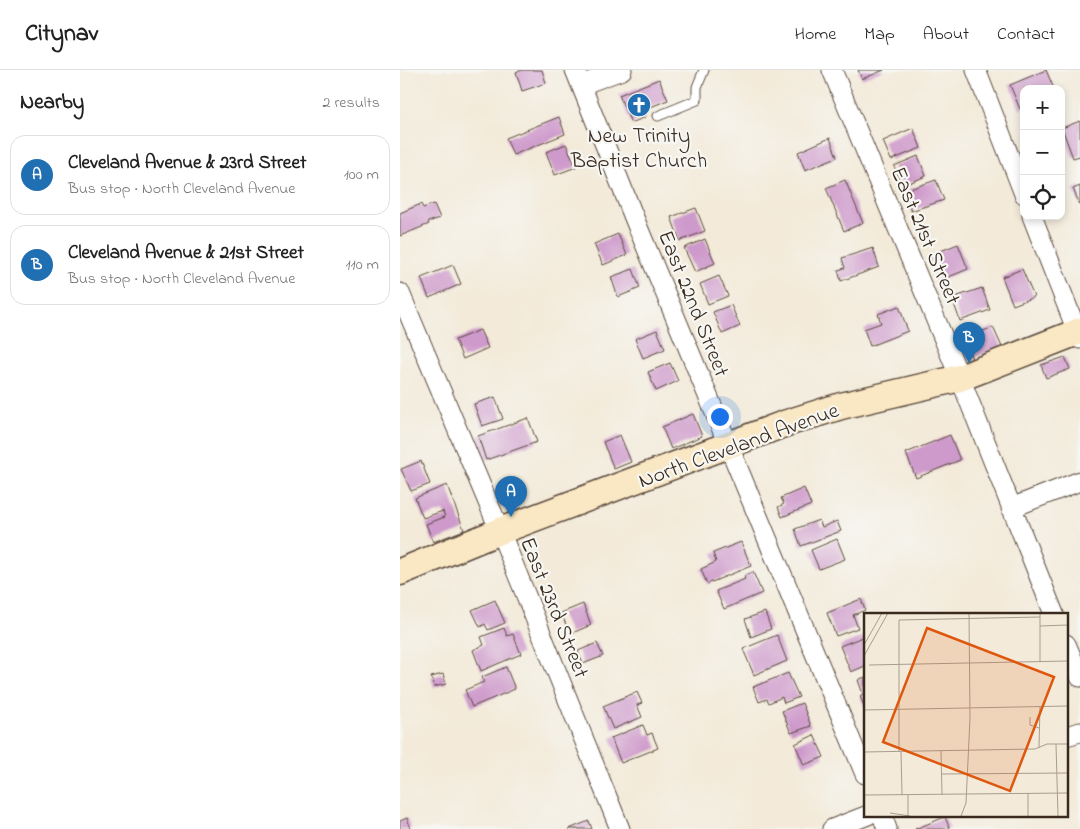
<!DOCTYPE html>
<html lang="en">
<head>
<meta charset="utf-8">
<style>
	:root { --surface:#fff; --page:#f6f6f6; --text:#222; --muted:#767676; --line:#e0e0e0; --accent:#1f6fb2 }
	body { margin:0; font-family:"Indie Flower",sans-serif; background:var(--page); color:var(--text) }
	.controls { position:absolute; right:15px; top:15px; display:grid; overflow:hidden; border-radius:10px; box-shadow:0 2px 8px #0003 }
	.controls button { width:45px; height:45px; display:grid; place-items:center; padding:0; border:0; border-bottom:1px solid var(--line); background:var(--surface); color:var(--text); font:25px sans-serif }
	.you { position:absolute; left:319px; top:346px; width:18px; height:18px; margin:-12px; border:4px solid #fff; border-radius:50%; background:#1a73e8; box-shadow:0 0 0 8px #1a73e833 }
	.badge { display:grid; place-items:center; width:32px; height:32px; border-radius:50%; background:var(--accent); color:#fff; font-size:16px; font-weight:700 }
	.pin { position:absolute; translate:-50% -41px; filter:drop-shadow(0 1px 2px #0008) }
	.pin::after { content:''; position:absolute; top:26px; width:18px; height:15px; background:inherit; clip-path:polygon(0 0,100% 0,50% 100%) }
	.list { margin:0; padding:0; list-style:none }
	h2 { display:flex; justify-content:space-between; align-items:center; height:65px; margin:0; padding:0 20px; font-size:21px }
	h2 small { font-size:16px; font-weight:400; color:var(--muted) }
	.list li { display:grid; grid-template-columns:32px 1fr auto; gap:15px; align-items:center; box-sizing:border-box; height:80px; margin:0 10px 10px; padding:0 10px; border:1px solid var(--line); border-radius:15px }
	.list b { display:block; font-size:19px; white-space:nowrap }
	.list p { margin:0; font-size:16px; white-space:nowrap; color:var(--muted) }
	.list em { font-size:16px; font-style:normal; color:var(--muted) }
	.icon { flex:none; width:28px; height:28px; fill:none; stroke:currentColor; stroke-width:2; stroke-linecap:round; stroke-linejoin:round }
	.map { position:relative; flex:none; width:680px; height:759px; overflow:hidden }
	header { display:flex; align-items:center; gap:30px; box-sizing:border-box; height:70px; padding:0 25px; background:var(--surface); border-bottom:1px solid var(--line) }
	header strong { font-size:24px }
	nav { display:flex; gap:28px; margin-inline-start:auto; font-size:18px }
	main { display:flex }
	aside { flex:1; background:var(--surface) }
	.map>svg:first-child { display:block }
	.building { fill:#ce99cb }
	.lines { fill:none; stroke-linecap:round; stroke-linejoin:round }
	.lane-casing { stroke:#57473a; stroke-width:11 }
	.street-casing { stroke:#57473a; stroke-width:21 }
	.secondary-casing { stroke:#57473a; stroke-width:29 }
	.lane { stroke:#fff; stroke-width:9 }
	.street { stroke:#fff; stroke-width:19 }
	.secondary { stroke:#fae7c3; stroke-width:26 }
	.labels { text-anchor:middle; stroke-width:4.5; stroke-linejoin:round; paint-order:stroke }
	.poi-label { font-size:22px; fill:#3b2a1e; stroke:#f6f6f2 }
	.street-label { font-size:22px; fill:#3b2a1e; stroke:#f6f6f2 }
	.inset-road { fill:none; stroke:#a99d8e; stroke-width:1 }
	.view { fill:#df570d; fill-opacity:0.15; stroke:#df570d; stroke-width:2.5 }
	.inset-edge { fill:none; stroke:#3b2a1e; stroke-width:2.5 }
</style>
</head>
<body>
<header>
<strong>Citynav</strong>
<nav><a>Home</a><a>Map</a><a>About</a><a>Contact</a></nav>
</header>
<main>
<aside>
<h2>Nearby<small>2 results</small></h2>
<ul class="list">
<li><span class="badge">A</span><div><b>Cleveland Avenue &amp; 23rd Street</b><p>Bus stop · North Cleveland Avenue</p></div><em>100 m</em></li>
<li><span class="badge">B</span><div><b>Cleveland Avenue &amp; 21st Street</b><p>Bus stop · North Cleveland Avenue</p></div><em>110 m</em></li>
</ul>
</aside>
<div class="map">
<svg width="680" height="759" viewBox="0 0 680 759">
	<rect width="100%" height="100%" fill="#f6f6f2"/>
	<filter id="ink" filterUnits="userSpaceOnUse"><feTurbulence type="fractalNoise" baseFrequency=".02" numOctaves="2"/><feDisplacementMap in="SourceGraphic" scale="10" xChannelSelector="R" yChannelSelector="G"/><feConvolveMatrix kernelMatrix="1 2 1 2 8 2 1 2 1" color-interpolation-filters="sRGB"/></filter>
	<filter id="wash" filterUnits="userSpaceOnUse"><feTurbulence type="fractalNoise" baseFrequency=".0096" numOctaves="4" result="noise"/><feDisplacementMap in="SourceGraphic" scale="20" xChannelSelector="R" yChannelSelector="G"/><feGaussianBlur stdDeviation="1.12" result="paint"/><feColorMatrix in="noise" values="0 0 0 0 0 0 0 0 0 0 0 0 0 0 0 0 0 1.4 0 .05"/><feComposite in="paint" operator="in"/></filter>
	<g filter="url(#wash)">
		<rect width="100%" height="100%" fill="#f3ead9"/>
		<g id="blocks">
			<path class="building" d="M123,0H142L146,13L122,21L116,2Z
				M458,0H484L462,9Z
				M646,0L654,19H624V37L620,39L610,15Z
				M259,9L268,30L243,40L246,47L231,53L219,25Z
				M159,47L165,64L113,85L106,68Z
				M680,51V86L673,88L662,58Z
				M513,58L521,78L491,90L483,71Z
				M430,68L437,87L405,100L398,82Z
				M166,74L176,97L155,105L146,82Z
				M518,86L526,106L502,116L494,96Z
				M445,110L463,153L444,161L426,118Z
				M536,110L544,130L511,141L504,121Z
				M680,116V135L673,119Z
				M21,134L23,138L34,134L40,148L28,152L29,154L0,166V143Z
				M296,138L305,161L280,171L271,147Z
				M218,164L227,185L203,195L194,174Z
				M305,169L315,193L295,202L284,178Z
				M558,174L568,199L539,211L528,186Z
				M473,178L479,197L441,211L438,200L445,198L442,188Z
				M53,195L61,214L29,228L21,208Z
				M233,199L240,218L218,227L211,207Z
				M622,199L634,227L613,235L602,207Z
				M319,206L328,226L308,234L300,214Z
				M582,218L590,240L560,251L552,228Z
				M331,235L340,256L322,264L313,242Z
				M499,236L508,261L470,276L464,259L481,253L478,244Z
				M593,257L602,277L572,289L564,269Z
				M80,260L88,278L63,289L55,270Z
				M257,260L265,279L243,288L235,269Z
				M665,287L670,299L646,308L641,295Z
				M270,293L278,311L256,321L248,302Z
				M95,327L103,349L82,356L74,334Z
				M293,344L302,366L271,379L262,357Z
				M128,348L137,372L86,390L78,366Z
				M220,365L231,392L214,399L203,372Z
				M550,365L560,390L516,408L506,383Z
				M21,391L30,414L11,421L1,399Z
				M47,415L64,460L33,472L26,454L45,447L43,441L23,448L15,428Z
				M404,418L411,435L382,447L378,437L384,434L381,428Z
				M419,450L422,457L437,451L441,461L401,476L395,459Z
				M437,469L445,489L419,499L411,480Z
				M341,472L351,496L307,514L301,499L316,492L313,483Z
				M353,502L362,523L324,539L316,521L345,509L344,506Z
				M461,529L465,540L453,545L458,558L436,566L427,543Z
				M95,530L105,553L88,560L85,554L80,557L72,540Z
				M183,534L191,555L170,564L161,543Z
				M365,542L371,559L351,567L345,549Z
				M104,558L107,566L113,564L121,584L81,601L73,580L84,575L81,567Z
				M377,565L387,591L354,605L343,579Z
				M465,566V596L451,602L440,576Z
				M197,573L203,586L183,594L178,581Z
				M106,597L115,619L72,637L65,620L84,612L82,607Z
				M388,603L399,627L384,633L382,627L369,633L367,629L359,632L353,617Z
				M43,604L46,614L34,617L31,607Z
				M465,607V639L460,626L463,624L458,610Z
				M237,622L242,633L237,635L242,647L213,659L203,636Z
				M402,633L411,656L391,663L382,641Z
				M243,655L247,665L252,663L258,678L221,693L211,668Z
				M414,665L424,687L404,695L395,674Z
				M545,747L550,759H515Z
				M7,748L11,759H0V751Z
				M189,751L192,759H169Z"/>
		</g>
	</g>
	<g filter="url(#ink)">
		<use href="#blocks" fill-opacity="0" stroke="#57473a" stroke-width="1"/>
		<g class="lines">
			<g class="lane-casing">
				<path id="lane" d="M258,46L297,30V17L304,0"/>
			</g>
			<g class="street-casing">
				<path id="street" d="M175,0L237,155L465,704
					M432,0L560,308L654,544
					M576,0L624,124
					M181,15L222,0
					M632,146L680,269
					M0,223L100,461L220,759
					M611,438L680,411
					M666,574L680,607
					M666,666L680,662
					M482,745L487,759
					M432,759L468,745"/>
			</g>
			<g class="secondary-casing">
				<path id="secondary" d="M0,502L100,461L384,354L441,336L560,308L680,261"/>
			</g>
			<use href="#lane" class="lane"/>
			<use href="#street" class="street"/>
			<use href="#secondary" class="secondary"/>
		</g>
	</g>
	<defs>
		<g id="church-disc" transform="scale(1.25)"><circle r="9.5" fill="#1f6fb2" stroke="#f6f6f2"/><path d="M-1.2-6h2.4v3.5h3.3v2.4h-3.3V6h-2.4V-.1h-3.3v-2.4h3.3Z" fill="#fff"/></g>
	</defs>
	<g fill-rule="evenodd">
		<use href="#church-disc" x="239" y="35"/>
	</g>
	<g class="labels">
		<g class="poi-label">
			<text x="239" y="72">New Trinity<tspan x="239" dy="25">Baptist Church</tspan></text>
		</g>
		<g class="street-label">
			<text transform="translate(527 165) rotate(67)" y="8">East 21st Street</text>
			<text transform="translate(295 233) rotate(68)" y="8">East 22nd Street</text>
			<text transform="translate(338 374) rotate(-20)" y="8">North Cleveland Avenue</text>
			<text transform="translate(156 537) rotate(68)" y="8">East 23rd Street</text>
		</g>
	</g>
	<g transform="translate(464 543)">
		<rect width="204" height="204" fill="#f3ead9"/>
		<path class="inset-road" d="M176,0V49M176,13L204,12M0,32L18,0M0,43L24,0M5,52L204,48M0,97L204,93M166,104V112L175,115M192,131L194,203M175,135L176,93M77,138L78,182M0,139L171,136L183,131H204M35,139V7L176,4M37,139L38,182M78,161L204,160M164,180V203M0,182L204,180M26,200L46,203M44,203V182M97,203L102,190L106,105L105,0"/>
		<path class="view" d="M63,15L190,64L146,178L19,129Z"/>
		<rect width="204" height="204" class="inset-edge"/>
	</g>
</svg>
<div class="controls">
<button>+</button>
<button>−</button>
<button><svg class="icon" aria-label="locate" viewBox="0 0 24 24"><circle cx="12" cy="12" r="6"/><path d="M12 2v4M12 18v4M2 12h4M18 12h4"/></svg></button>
</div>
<div class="you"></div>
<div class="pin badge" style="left:111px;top:447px">A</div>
<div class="pin badge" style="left:569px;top:293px">B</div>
</div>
</main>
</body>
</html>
